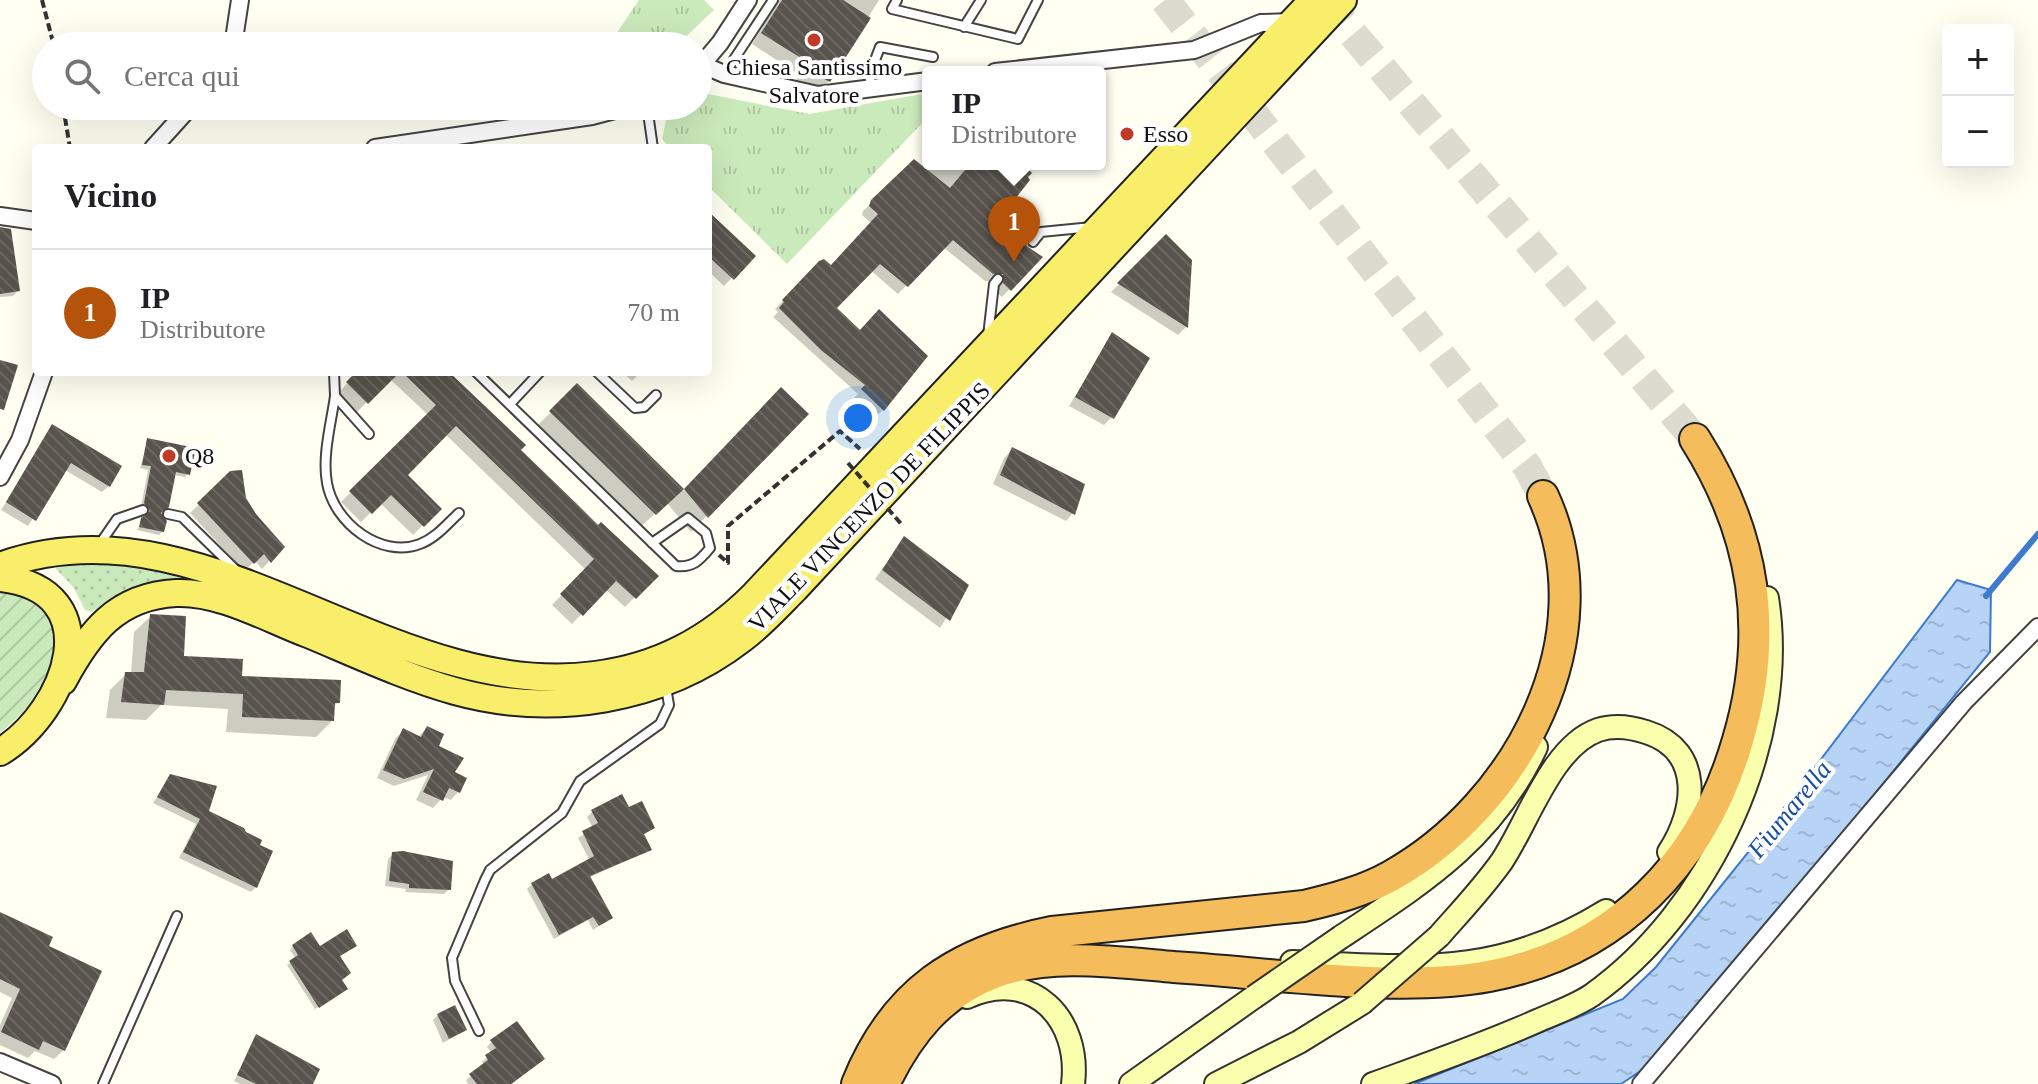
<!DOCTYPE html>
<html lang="it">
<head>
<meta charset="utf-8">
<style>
	:root { --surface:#fff; --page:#f6f6f6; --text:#202124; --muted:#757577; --line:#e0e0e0; --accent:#b45309 }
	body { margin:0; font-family:"Times New Roman",serif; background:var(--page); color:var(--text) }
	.controls { position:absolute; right:24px; top:24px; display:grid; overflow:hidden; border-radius:8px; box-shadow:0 8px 32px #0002 }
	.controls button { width:72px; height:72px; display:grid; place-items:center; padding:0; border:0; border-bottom:2px solid var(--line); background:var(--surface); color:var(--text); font:40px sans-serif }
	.you { position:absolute; left:858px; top:418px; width:28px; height:28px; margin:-20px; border:6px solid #fff; border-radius:50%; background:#1a73e8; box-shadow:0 0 0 12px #1a73e833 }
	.badge { display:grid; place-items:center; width:52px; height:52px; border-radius:50%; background:var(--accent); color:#fff; font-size:26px; font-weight:700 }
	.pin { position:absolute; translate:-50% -66px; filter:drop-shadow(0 2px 4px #0008) }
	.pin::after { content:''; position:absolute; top:42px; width:28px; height:24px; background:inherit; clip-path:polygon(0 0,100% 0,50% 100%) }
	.popup { position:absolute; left:922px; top:66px; width:184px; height:104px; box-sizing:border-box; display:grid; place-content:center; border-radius:8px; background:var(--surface); filter:drop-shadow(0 2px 6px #0005); font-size:26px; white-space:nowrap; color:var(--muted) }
	.popup b { font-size:30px; color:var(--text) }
	.popup::after { content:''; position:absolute; left:50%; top:100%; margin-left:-16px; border:16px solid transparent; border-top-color:var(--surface) }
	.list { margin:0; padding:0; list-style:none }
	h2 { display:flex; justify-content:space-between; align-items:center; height:104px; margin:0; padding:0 32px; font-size:34px }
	h2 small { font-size:26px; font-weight:400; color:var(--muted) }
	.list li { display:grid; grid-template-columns:52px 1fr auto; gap:24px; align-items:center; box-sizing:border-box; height:128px; padding:0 32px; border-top:2px solid var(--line) }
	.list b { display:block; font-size:30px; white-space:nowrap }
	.list p { margin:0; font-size:26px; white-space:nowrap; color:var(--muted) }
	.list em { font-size:26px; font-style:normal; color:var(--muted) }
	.icon { flex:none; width:44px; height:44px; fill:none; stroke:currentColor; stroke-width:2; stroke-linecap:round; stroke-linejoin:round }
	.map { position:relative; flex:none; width:2038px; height:1084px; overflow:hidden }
	.search { position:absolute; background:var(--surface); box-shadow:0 8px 32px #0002; left:32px; top:32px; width:680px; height:88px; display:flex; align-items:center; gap:20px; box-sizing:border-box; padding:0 28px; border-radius:44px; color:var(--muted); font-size:30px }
	.panel { position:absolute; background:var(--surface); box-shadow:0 8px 32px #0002; left:32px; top:144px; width:680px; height:232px; border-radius:8px }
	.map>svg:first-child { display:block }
	.grass { fill:url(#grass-dots) }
	.park { fill:url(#park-tufts) }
	.garden { fill:url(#garden-furrows) }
	.water { fill:url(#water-ripples); stroke:#3d7bce; stroke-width:2 }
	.shadow { fill:#0003 }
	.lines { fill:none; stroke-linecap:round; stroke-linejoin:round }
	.stream { stroke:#3d7bce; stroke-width:6 }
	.building { fill:url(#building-back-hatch) }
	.highway-tunnel { stroke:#dbdbd0; stroke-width:30; stroke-dasharray:30 15; stroke-linecap:butt }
	.lane-casing { stroke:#434343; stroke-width:12 }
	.street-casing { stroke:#434343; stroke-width:20 }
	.secondary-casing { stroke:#323232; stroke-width:26 }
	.primary-casing { stroke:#212121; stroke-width:30 }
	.highway-casing { stroke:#212121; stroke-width:34 }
	.path { stroke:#323232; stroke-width:4; stroke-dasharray:8 4; stroke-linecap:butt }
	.lane { stroke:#fff; stroke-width:8 }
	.street { stroke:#fff; stroke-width:16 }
	.secondary { stroke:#faffae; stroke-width:22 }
	.primary { stroke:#f8ee69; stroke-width:26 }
	.highway { stroke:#f4bc5b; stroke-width:30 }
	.secondary-bridge-casing { stroke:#323232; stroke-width:26; stroke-linecap:butt }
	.path-bridge { stroke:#323232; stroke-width:4; stroke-dasharray:8 4; stroke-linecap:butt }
	.secondary-bridge { stroke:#faffae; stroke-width:22 }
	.poi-dot { fill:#c13a26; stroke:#fff; stroke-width:3 }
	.labels { text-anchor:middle; stroke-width:8; stroke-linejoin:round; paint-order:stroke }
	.poi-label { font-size:24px; fill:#101010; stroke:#fff; text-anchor:start }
	.street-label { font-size:24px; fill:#101010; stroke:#fff }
	.water-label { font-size:26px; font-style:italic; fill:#174ea3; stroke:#fff }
</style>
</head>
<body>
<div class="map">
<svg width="2038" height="1084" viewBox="0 0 2038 1084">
	<defs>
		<pattern id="grass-dots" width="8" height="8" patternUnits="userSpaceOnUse" patternTransform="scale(2)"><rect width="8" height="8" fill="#cbeabb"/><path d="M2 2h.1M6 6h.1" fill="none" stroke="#adc8a0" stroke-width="1.8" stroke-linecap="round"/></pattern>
		<pattern id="park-tufts" width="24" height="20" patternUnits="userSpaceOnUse" patternTransform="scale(2)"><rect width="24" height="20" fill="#cbeabb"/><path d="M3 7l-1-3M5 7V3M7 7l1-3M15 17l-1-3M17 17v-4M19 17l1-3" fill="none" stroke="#adc8a0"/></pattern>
		<pattern id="garden-furrows" width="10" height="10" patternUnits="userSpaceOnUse" patternTransform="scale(2)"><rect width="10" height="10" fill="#cbeabb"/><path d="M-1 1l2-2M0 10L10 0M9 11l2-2" fill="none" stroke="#adc8a0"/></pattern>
		<pattern id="water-ripples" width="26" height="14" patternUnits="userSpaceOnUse" patternTransform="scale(2)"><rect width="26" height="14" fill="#b7d4f6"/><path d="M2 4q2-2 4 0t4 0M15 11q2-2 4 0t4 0" fill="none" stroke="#9cb5d2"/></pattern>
		<pattern id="building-back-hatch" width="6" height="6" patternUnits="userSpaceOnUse" patternTransform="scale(2)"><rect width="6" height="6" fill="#58534c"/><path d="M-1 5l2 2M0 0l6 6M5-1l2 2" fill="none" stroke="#6b6761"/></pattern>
	</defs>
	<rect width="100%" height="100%" fill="#fffff2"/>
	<path class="grass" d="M68,562L140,565L194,578L193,581C155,576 122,589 92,612L85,610L74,588L56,569V564Z"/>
	<path class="park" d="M639,0H704L714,10L676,46H608Z
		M698,92L809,114L928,93V117L787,264L708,186V148H670L662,139L669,107L698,106Z"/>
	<path class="garden" d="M0,590L42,602C46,611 54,621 57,631C66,668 27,712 0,733Z"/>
	<path class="water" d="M1957,580L1991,590L1990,652L1744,955L1642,1070L1621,1084H1414L1623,999L1656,967L1787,804Z"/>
	<path class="shadow" d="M779,0H879L829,81L818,92L796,80L799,75L752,44Z
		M914,161L926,172L933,164H1020L998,217L1027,248L1040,257L1002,297L996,292V281H985L943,247L898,294L870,270L834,308L883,410L875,417L854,398L858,394L773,317L778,312L775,309L820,262L830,268L872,224L862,215L863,211Z
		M708,214L753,256L724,286L708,271Z
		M1166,237L1190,261L1186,327L1178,335L1111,292Z
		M0,244L18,290L13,296L0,297Z
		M1113,335L1112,417L1104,425L1069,406Z
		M358,372H447L518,450L598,528L656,576L625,607L605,589L572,624L552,605L586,570L445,434L406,475L439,509L413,535L380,503L361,522L341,502L428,415L390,379L357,412L338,393Z
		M622,372H641L632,381Z
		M577,386L684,491L765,406L806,414L691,532L667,503L638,529L535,428Z
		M53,427L109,486L102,492L65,470L28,526L1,510Z
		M148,440L188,474L185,477L173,475L159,514L163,531L159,535L137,530L148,515L141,507L148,470L140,468Z
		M1012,450L1073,513L1066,521L993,484L1004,458Z
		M231,473L254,515L282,547L262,569L255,561L244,571L190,513Z
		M904,539L966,586L940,628L875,579Z
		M151,616L182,658L240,677L338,702L332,708V721L316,737L226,732L228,709L161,705L146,720L106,718L110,690L126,674H131L134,632Z
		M427,728L458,792L451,800L443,797L433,808L416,800L428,775L394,786L377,778L395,739L403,731L419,736Z
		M171,776L206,812L256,887L251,892L179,858L196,824L153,803Z
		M628,810L653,827L642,835L649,849L589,878L611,918L593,930L588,920L554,939L527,889L532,884L551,882L590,861L578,838L593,828L587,817L592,812Z
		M393,854L434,857L449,889L444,894L405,892L406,889L385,886L388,859Z
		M0,914L46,947L64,1050L54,1059L35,1051L28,1058L0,1045V1025L12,998L0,992Z
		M293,946L319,948L338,957L342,992L315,1009L287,965L296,959L290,950Z
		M438,1015L465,1030L443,1043L433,1020Z
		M257,1037L311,1084H240L234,1081Z
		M491,1042L537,1064L512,1084H468L466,1080L484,1065L482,1062L492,1053L487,1047Z"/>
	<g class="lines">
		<path class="stream" d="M1986,596L2038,534"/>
	</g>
	<path class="building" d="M782,0H843L871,18L830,82L805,69L809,63L761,33Z
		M914,159L950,188L970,164H1023L1032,173L1028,177L1030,180L1001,217L1028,247L1043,257L1011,291L1003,283V274H993L953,240L908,287L880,264L837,308L860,330L879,309L928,356L884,411L861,389L865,385L821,350L779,308L784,302L782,300L819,261L824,259L831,265L878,214L869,206L871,200Z
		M708,211L756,256L734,280L708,256Z
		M0,227L11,229L20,291L0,294Z
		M1166,234L1192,260L1188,328L1117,283Z
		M1112,332L1150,358L1114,419L1075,397Z
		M0,360L18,365L4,410L0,409Z
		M356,372H400L368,404L346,382Z
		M402,372H449L526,445L521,450L576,503L598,525L601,522L659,576L636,599L616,581L583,616L560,594L594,559L456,426L408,475L442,509L424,527L391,495L372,514L349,491L436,405Z
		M577,383L684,489L656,515L549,411Z
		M781,387L809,414L708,518L684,489Z
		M52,424L122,466L110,487L71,463L36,521L6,502Z
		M147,438L196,448L190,475L176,472L169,507L161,513L167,521L164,532L139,527L141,518L150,511L144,503L151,466L142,465Z
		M1012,447L1085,484L1075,515L1000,475Z
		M242,470L246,498L256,514L285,547L271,563L264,554L254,564L197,503L230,471Z
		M904,536L969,585L950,621L882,570Z
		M150,614L186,616L184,656L243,659L242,676L341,680L340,703H335L334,721L242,717L243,694L166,690L164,705L121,702L125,672H144Z
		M427,726L444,734L439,746L464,758L455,772L467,778L460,793L449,788L443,801L423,792L434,769L404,779L383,770L403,728L421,737Z
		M170,774L217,786L209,811L244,828L246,832L262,840L260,845L273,851L257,888L183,852L200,819L157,797Z
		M622,794L629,807L642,801L655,828L644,834L652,850L590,876L613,918L599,926L593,917L559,935L531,883L549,873L552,879L594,856L582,831L598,823L591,810Z
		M403,851L453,861L451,890L409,888V884L389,881L392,852Z
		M0,912L53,937L49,946L102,971L65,1051L43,1041L39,1050L1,1032L20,989L0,979Z
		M347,929L357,946L340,956L351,973L342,980L348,989L319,1008L289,961L298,955L292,945L311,932L320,946Z
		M455,1005L467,1030L449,1039L437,1014Z
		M517,1021L545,1059L511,1084H477L469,1074L488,1060L485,1055L496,1048L490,1040Z
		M256,1034L320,1069L313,1084H256L237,1075Z"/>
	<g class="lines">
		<path class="highway-tunnel" d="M1165,0L1527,466L1543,496
			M1324,0L1695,439"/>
		<g class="lane-casing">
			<path id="lane" d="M897,0L892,9L1018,39L1038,0
				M964,27L981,0
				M725,73L773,0
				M872,87L869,76L880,47L933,57
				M647,106L653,148
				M1033,242L1041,232L1092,227
				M988,336L994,284L998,279
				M334,372L335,396L369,434
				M476,372L676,566C693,568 700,560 710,548L706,533L688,518L652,543
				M597,372L635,408L644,407L656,395
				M335,396C331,424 322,456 327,483C334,523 381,559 420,544C436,538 447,524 459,513
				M510,404L540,372
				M168,514L182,517L236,570
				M97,548L117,519L143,510
				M479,1031L455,981L452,958L485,880L490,870L562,813L580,781L660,724L669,705L666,687
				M103,1084L177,916"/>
		</g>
		<g class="street-casing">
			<path id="street" d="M233,46L240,0
				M703,65L724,74L818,95L928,81
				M698,69L720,43L748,0
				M995,72L1194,50L1261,23L1292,22
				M153,148L191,106
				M375,148L592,116L630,106
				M0,216L36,221
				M0,477L20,440L44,372
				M0,1062L52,1084
				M1641,1084L1964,702L2038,627"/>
		</g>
		<g class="secondary-casing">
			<path id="secondary" d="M1439,936C1461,911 1483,888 1502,861C1528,822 1552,746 1598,730C1613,725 1631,727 1646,732C1704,750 1696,811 1669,852
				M1341,937C1424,882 1492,840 1536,747
				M1292,962C1415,967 1496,979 1606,911
				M967,997C1032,967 1081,1019 1073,1084
				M1131,1084L1254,997
				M1216,1084L1299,1042L1362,1003
				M1373,1084C1428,1064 1483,1045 1537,1021C1555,1013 1576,1006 1592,995C1709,912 1790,742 1767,598"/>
		</g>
		<g class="primary-casing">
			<path id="primary" d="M0,566C204,491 388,703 595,675C658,667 709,640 754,595L1313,0
				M0,578C111,590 68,711 0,752
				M63,681C89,633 116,596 176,593C220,591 268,619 308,634C356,654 405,677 455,691C552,718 662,701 742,639C761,625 778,606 795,589L1343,0"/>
		</g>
		<g class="highway-casing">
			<path id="highway" d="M857,1084C894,992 957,951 1052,932L1304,906C1334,899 1364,891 1391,876C1518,805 1608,637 1543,496
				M884,1084C908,1034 940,993 994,973C1049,952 1117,962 1174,967C1269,973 1397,993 1489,976C1617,952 1703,862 1738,740C1770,632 1755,534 1695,439"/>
		</g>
		<path class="path" d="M42,0L54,46
			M63,106L70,148
			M719,555L728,563V526L840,431L860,449"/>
		<use href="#lane" class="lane"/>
		<use href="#street" class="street"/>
		<use href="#secondary" class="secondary"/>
		<use href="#primary" class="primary"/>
		<use href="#highway" class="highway"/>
		<g class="secondary-bridge-casing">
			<path id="secondary-bridge" d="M1254,997L1341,937
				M1362,1003L1439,936"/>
		</g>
		<path class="path-bridge" d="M848,463L903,526"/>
		<use href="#secondary-bridge" class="secondary-bridge"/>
	</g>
	<g class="poi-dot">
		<circle cx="814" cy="40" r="8"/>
		<circle cx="1127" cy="134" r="8"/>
		<circle cx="169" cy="456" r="8"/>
	</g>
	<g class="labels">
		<g class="poi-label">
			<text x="814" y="75" text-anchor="middle">Chiesa Santissimo<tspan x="814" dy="28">Salvatore</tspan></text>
			<text x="1143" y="142">Esso</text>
			<text x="185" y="464">Q8</text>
		</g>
		<g class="street-label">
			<text transform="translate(869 507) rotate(-46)" y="8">VIALE VINCENZO DE FILIPPIS</text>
		</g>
		<g class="water-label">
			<text transform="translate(1789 809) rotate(-51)" y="9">Fiumarella</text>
		</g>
	</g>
</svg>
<div class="controls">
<button>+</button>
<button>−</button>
</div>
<div class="you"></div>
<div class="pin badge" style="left:1014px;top:262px">1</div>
<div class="popup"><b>IP</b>Distributore</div>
<div class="search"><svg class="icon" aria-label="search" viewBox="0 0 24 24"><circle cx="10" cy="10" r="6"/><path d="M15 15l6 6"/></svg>Cerca qui</div>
<section class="panel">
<h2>Vicino<small></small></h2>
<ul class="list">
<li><span class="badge">1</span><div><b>IP</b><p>Distributore</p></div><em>70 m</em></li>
</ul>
</section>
</div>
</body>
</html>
